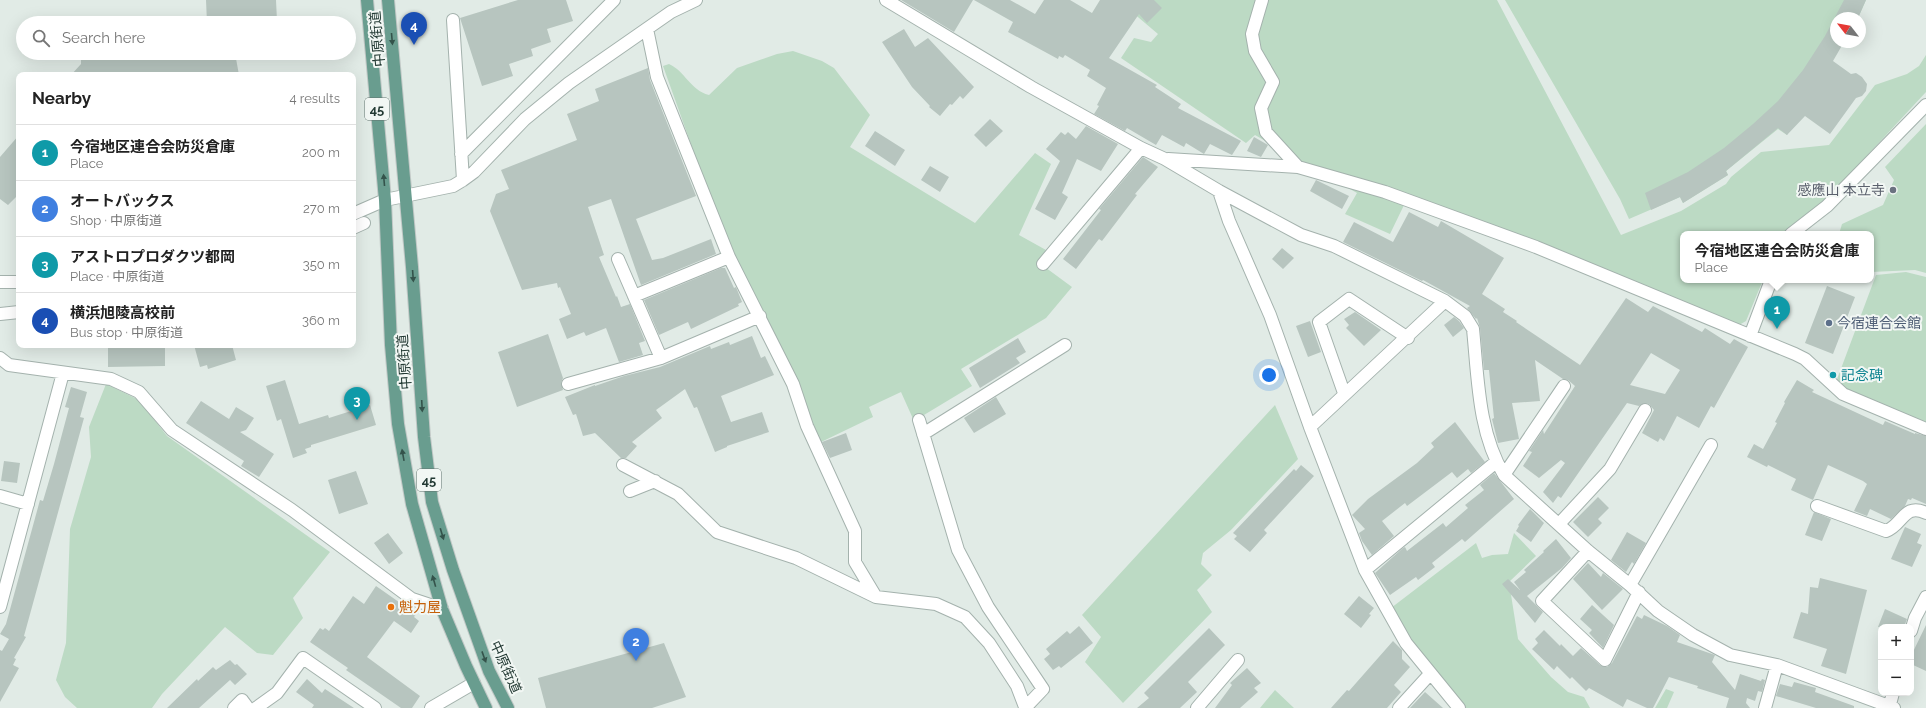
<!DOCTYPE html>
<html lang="en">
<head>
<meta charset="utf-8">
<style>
	:root { --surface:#fff; --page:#f2f2f2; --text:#222; --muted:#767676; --line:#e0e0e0; --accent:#7b4d3f }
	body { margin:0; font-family:Raleway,"Noto Sans JP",sans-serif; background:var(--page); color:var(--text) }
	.controls { position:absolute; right:12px; bottom:12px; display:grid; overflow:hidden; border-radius:8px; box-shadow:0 4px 16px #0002 }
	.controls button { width:36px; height:36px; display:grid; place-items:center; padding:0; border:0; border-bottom:1px solid var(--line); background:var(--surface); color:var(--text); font:20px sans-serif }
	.compass { position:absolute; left:1830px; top:12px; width:36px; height:36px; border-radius:50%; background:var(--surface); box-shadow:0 4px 16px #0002; rotate:301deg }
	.you { position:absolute; left:1269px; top:375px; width:14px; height:14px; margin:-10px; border:3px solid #fff; border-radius:50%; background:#1a73e8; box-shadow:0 0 0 6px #1a73e833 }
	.badge { display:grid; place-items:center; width:26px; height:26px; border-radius:50%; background:var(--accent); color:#fff; font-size:13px; font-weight:700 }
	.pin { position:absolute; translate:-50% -33px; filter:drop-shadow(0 1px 2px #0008) }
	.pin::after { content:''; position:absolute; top:21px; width:14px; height:12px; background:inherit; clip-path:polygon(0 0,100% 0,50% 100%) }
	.popup { position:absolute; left:1680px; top:231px; width:194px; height:52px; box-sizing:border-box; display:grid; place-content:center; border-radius:8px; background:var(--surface); filter:drop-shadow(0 1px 3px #0005); font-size:13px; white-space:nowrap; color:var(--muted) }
	.popup b { font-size:15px; color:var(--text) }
	.popup::after { content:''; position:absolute; left:50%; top:100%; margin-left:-8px; border:8px solid transparent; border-top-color:var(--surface) }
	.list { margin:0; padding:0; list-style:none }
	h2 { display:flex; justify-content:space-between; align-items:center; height:52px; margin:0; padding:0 16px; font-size:17px }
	h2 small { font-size:13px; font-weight:400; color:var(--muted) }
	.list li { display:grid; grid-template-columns:26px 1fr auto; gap:12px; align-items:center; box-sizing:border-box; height:56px; padding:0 16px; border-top:1px solid var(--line) }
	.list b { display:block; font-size:15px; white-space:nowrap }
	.list p { margin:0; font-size:13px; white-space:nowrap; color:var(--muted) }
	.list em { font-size:13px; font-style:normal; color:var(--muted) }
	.icon { flex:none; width:22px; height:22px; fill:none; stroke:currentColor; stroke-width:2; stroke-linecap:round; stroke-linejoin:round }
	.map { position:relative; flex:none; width:1926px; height:708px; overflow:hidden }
	.search { position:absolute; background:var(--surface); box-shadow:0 4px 16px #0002; left:16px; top:16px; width:340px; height:44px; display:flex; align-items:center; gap:10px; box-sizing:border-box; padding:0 14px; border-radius:22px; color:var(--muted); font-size:15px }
	.panel { position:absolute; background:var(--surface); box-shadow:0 4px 16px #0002; left:16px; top:72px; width:340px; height:276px; border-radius:8px }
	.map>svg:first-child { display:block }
	.green { fill:#bcdac4 }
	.building { fill:#b7c5bf; fill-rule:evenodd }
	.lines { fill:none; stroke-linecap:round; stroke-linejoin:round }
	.pedestrian-casing { stroke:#a4b2ad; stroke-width:14 }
	.minor-casing { stroke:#a4b2ad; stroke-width:14 }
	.primary-casing { stroke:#c1c8c6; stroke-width:14 }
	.pedestrian { stroke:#fff; stroke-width:12 }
	.minor { stroke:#fff; stroke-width:12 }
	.primary { stroke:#699d8f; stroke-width:12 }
	.oneway { fill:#34534b }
	.worship-dot { fill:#6b7280; stroke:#f2f7f4; stroke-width:1.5 }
	.service-dot { fill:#5c6f8a; stroke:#f2f7f4; stroke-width:1.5 }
	.culture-dot { fill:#0f9aa8; stroke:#f2f7f4; stroke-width:1.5 }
	.food-dot { fill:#e8710a; stroke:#f2f7f4; stroke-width:1.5 }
	.labels { text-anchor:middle; stroke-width:4; stroke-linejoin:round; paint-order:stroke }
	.shield { fill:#f2f7f4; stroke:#61736e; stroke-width:1 }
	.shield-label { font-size:13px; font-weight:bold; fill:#233a34 }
	.street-label { font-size:14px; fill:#233a34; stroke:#f2f7f4 }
	.worship-label { font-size:14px; fill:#5b616d; stroke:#f2f7f4; text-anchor:end }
	.service-label { font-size:14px; fill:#4e5e75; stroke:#f2f7f4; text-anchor:start }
	.culture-label { font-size:14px; fill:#0d838f; stroke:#f2f7f4; text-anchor:start }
	.food-label { font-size:14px; fill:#c56008; stroke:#f2f7f4; text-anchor:start }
</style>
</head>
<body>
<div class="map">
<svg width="1926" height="708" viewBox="0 0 1926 708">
	<rect width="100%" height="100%" fill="#e1ebe6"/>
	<path class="green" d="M1137,0H1497L1621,235L1681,211L1726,184L1731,177L1761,152L1829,145L1875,85L1907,74L1919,66L1926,55V92L1823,203L1782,234H1683V280H1763L1746,321L1739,325L1518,237L1516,246L1405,203L1390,234L1345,214L1357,193L1255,135L1246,143L1121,58L1134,38L1151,42L1158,34L1132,12Z
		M1505,0H1866L1858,18H1836V42L1787,135L1778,129L1726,171L1728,175L1683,203L1680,197L1629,219L1620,199Z
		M793,51L822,61L834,68L870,115L850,147L975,223L1035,153L1051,164L1019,235L1046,250L1038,262L1072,287L1046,318L961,369L972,386L914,421L901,392L869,407L873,417L819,443L731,256L663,66L669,64C685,71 690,90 709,95L737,68L777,54Z
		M1926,124V273L1915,270L1871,272V234H1839L1842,224L1883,205L1894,180L1885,167Z
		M1906,272L1926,277V424L1842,387L1836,382L1876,275Z
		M106,384L139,400L167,436L330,552L293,598L303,618L273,655L257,653L225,627L162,694L152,708H77L65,697L56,680L66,643L70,529L91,457L89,427Z
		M1275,405L1298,459L1231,530L1203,553L1201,564L1212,575L1197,590L1212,612L1123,703L1085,662L1101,637L1082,615Z
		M1514,533L1536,556L1509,582L1518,639L1551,677L1568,692L1584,697L1590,708H1464L1425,664L1391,608L1476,543L1482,558L1492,555L1508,554Z
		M1666,689L1674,692L1667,708H1655Z
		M1275,690L1294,708H1260Z"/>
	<path class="building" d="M206,0H276L277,21L207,23Z
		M518,0H566L573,21L547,29L551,42L531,49L533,56L509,64L513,76L482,86L460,18Z
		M901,0H973L954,32Z
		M974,0H1010L1035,14L1044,0H1070L1092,13L1100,0H1154L1162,8L1147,23L1139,14L1109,58L1157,85L1155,87L1181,104L1178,108L1241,141L1232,155L1210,144L1204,154L1186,143L1184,147L1162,135L1156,145L1127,128L1125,131L1094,114L1099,106L1097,105L1106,88L1087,76L1090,70L1065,55L1063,58L1059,56L1058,59L1008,32L1013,22Z
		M1844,0H1866L1858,18H1836V42H1844L1833,61L1851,74L1856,73L1862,77L1867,84L1866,91L1862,96L1856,98L1830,134L1805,116L1787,135L1778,128L1726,171L1728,175L1683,203L1680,197L1651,210L1645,193L1688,172L1724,148L1753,124L1778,101L1803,70L1825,36Z
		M904,29L915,47L928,38L974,87L963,99L960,96L952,105L950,104L940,116L929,107L930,106L912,87L882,42Z
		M81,53H235L239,75H71L81,64Z
		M648,68L650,80L696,196L636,219L652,260L663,258L711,239L716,254L641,285L611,199L588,207L604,255L599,257L616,297L617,296L621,307L630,304L645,341L639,343L643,355L619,362L606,328L586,336L584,332L567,339L559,319L571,314L560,287L558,288L557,283L522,290L490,211L496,194L509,189L501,170L577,140L567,114L599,101L595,89Z
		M990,119L1003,131L986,147L974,135Z
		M1086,126L1118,144L1101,171L1077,159L1062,193L1068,197L1055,220L1035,209L1060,161L1046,149L1061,132L1065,135L1068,132L1076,139Z
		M875,131L905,150L895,166L865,146Z
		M19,135V194L8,205L0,199V157Z
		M1254,137L1268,145L1261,157L1247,151Z
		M1143,157L1158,167L1135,194L1137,195L1102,241L1099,239L1076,269L1063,259L1101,210L1099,209Z
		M930,166L949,177L940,192L921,180Z
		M1316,180L1349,196L1342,209L1310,191Z
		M1409,212L1438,227L1441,221L1504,258L1482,294L1505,309L1503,312L1517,321L1516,322L1580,365L1626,298L1648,312L1653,306L1702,332L1705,328L1730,344L1734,339L1748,347L1714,408L1711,406L1699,428L1677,416L1664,441L1660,438L1658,442L1642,433L1654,410L1649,404L1645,403L1639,406L1627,403L1561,498L1558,496L1553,503L1543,492L1565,463L1561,460L1539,478L1523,466L1532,452L1529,451L1543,430L1544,434L1575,386L1568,380L1563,379L1535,360L1540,401L1512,403L1519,439L1498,443L1492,419L1494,418L1489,370H1484L1480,328L1477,318L1476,319L1467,308L1470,306L1423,280L1422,281L1343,242L1354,222L1393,242ZM1651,353L1680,370L1665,394L1630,385Z
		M1282,248L1294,258L1283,269L1272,259Z
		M721,268H725L734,288L736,287L742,302L738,304L739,306L691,329L688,322L659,335L644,300Z
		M1827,286L1855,297L1833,354L1805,343Z
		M1355,312L1381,330L1364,346L1346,328L1349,325L1344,319Z
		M1454,317L1459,321L1464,328L1453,337L1444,325Z
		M1310,321L1321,352L1308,357L1296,326Z
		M548,334L563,378L561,383L563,390L517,407L498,352Z
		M752,336L761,358L765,356L774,375L721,396L731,422L762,412L769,432L727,446V447L715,452L697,407L694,408L685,389L656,410L662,418L632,442L637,446L626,458H621L595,433L583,436L576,414L573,415L565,397L595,385V386L624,376L660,367L710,346L711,349L729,342L730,345Z
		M1018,338L1026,352L1016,358L1020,363L980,388L969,368Z
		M194,345H232L236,360L208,369L207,365L200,367Z
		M165,346V366L108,367V347Z
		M285,380L299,424L328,415L329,418L370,405L376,425L311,445V447L305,449L307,453L293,458L281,419L277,421L266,386Z
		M1797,380L1814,390L1812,392L1883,425L1885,421L1915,434V433L1926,436V504L1912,498L1911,500L1908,499L1905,506L1891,519L1870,509L1867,516L1854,511L1867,484L1863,481L1828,465L1813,500L1791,490L1796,479L1768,465L1767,467L1747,457L1754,444L1763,449L1777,423L1775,422L1785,403L1784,402Z
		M71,387L87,392L80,417L84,418L24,636L26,637L14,658L16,659L13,665L19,668L0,702V650L2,651L9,639L0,634L6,624L40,500L43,501L54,464L69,408L65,407Z
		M996,397L1006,414L974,433L964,418Z
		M201,401L229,419L236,407L254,418L246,430L240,432L274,454L259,477L241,466L244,461L186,423Z
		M1455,422L1485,462L1471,473L1468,469L1457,478L1452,472L1407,506L1405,503L1382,521L1394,536L1372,555L1362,541L1359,533L1365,529L1352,515L1368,499L1417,463L1434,447L1431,443Z
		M846,433L852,450L830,458L822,442Z
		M4,461L20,463L17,483L1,481Z
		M1301,465L1314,476L1264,530L1267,533L1250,552L1234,539L1237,536L1233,533L1294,469L1296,471Z
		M356,471L368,504L339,514L328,480Z
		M1494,473L1514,499L1465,542L1462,539L1432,563L1435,567L1418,580L1416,577L1390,595L1375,573L1403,548L1405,547L1407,551L1443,523L1446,527L1468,508L1465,505L1484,490L1480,485Z
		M1598,497L1609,508L1598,519L1602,523L1588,537L1573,522Z
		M1530,509L1544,523L1531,542L1516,531L1519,526L1518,525Z
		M1814,512L1831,519L1822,541L1805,535Z
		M1905,527L1921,534L1917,543L1922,545L1912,567L1891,559Z
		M1627,532L1646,543L1634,564L1632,562L1626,572L1611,560Z
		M388,533L403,553L389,564L374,543Z
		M1556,539L1571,558L1562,568L1527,596L1543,612L1535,623L1502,584L1508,579L1520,590L1514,582L1526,572L1524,570L1544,552L1543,551Z
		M1588,563L1601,577L1603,573L1623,589L1602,610L1573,579Z
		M1820,578L1867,590L1846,674L1821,666L1827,649L1793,638L1801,612L1808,614L1810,587L1818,588Z
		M376,586L416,614L414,617L419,621L411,633L394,621L367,657L420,696L412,708H401L346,670L348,668L310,642L320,628L323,630L325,628L329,631L353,596L364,604Z
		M1359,596L1374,608L1369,614L1371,615L1361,628L1344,614Z
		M1592,605L1614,625L1603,648L1589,633L1592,630L1580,619Z
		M1885,609L1907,619L1904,627H1878Z
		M1644,615L1667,626L1680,635L1677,642L1715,655L1712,662L1735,690L1740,674L1761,681L1762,679L1765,680L1762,692L1758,691L1755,701L1747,698L1746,703L1750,708H1726L1729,698L1697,688L1698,686L1669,677L1653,708H1647L1627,699L1623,707L1589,688L1586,691L1572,677L1570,679L1557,666L1554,670L1532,649L1538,643L1535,639L1544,630L1560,646L1561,644L1573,656L1581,648L1600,665L1607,667L1612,663L1637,616L1642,619Z
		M1926,625V671L1911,664V656Z
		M1079,626L1093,643L1061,668L1059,666L1053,670L1044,659L1050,654L1046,649L1067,631L1070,634Z
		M1209,628L1225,645L1188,682L1197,692L1180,708H1137L1149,698L1144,693Z
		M1393,641L1402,650V659L1410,667L1394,685L1401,692L1387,708H1331L1347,690L1349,691Z
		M664,643L686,697L652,708H546L538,678Z
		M230,660L235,665L237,664L247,674L235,685L230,680L199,708H167L197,679L198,681L213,667L216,670Z
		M1247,668L1261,683L1254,688L1258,692L1240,708H1215L1232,685L1230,683Z
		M307,679L322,693L325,689L354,708H312L314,705L296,692Z
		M1794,682L1816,688L1815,692L1854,706V708H1816L1776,696L1780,684L1792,687Z
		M1425,692L1443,708H1410Z"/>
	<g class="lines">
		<g class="pedestrian-casing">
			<path id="pedestrian" d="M353,228L364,223
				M0,314L19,312"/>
		</g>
		<g class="minor-casing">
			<path id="minor" d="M886,0L1031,87L1141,148L1165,159L1219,191L1301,235L1334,246L1445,301L1465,316L1473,329C1478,378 1478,432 1504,475L1588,551L1630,585L1658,611L1693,635L1730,655L1777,665L1894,708
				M1262,0L1252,34L1255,51L1273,82L1261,108L1266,132L1298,167
				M453,20L463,180
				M647,29L657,77L729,257L793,384L807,426L855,531V562L876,597
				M461,154L614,0
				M1168,159L1298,167L1385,192L1536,247L1795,354L1805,359L1843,394L1926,429
				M1219,191L1229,221L1270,315L1310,427L1365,570L1406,643L1459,708
				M353,214L385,200L453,186L463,180L474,172L525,119L569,83L671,12L696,0
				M1791,234L1827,206L1926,105
				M618,259L661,358
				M1043,264L1141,148
				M0,282H19
				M634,296L729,257
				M1750,336L1771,280
				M0,358L9,365L111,379L139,392L172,430L292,510L412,599L442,609
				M568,384L661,358L760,316
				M1344,393L1319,322L1349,299L1408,338
				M919,420L958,550L988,607L1043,689L1025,708
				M1310,427L1445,301
				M923,434L1065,345
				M623,465L678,494L717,532L796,558L876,597L936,604L965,617L989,643L1017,686L1025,707
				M1504,475L1564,386
				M630,491L655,481
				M0,496L28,504
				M1817,506L1886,531C1902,526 1904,502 1926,513
				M1559,524L1610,469L1645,410
				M1588,551L1542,601L1605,660L1639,592
				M1365,570L1496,462
				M1630,585L1711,445
				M0,607L63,373
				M1911,631L1915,618L1926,597
				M234,708L242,700L248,708
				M256,708L277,693L303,658L375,708
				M431,708L474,683
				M1197,708L1238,660
				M1399,708L1430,674
				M1765,708L1777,665
				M1889,708L1893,693"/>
		</g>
		<g class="primary-casing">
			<path id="primary" d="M367,0L385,200L391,345L398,424L412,504L442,609L466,666L486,708
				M388,0L412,267L424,437L432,502L453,570L489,671L508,708"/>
		</g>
		<use href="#pedestrian" class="pedestrian"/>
		<use href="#minor" class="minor"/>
		<use href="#primary" class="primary"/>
	</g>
	<defs><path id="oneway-solid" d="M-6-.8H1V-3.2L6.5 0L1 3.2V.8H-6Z"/></defs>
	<g class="oneway">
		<use href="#oneway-solid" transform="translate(392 39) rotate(85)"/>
		<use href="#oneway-solid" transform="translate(384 180) rotate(-95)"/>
		<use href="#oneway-solid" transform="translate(413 276) rotate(86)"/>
		<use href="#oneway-solid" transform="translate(422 406) rotate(87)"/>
		<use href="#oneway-solid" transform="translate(403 455) rotate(-100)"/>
		<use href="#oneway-solid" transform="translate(442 534) rotate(73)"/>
		<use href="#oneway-solid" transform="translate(434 581) rotate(-106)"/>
		<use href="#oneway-solid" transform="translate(484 657) rotate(70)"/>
	</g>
	<circle class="worship-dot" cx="1893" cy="190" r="4"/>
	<circle class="service-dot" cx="1829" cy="323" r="4"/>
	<circle class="culture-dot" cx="1833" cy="375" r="4"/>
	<circle class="food-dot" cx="391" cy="607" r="4"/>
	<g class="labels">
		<g class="shield">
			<rect x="365" y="98" width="24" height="22" rx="3"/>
			<rect x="417" y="469" width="24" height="22" rx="3"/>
		</g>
		<g class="shield-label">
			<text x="377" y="114">45</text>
			<text x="429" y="485">45</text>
		</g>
		<g class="street-label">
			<text transform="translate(377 39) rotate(-95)" y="5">中原街道</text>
			<text transform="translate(404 362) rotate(-94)" y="5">中原街道</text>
			<text transform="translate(506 667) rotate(66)" y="5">中原街道</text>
		</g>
		<g class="worship-label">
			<text x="1885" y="195">感應山 本立寺</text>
		</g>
		<g class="service-label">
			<text x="1837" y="328">今宿連合会館</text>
		</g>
		<g class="culture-label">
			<text x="1841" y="380">記念碑</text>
		</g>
		<g class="food-label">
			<text x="399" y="612">魁力屋</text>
		</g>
	</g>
</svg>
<div class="controls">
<button>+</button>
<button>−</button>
</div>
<svg class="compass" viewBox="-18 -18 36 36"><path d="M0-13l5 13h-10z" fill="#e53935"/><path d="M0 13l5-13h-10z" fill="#767676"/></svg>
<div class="you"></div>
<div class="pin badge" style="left:1777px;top:329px;background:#0f9aa8">1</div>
<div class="popup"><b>今宿地区連合会防災倉庫</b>Place</div>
<div class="pin badge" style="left:636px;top:661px;background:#3f7fe0">2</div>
<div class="pin badge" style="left:357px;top:420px;background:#0f9aa8">3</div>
<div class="pin badge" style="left:414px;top:45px;background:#1a4fb4">4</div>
<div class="search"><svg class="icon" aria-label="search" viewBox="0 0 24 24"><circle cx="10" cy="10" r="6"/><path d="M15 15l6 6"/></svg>Search here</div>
<section class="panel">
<h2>Nearby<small>4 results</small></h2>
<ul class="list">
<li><span class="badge" style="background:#0f9aa8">1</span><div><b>今宿地区連合会防災倉庫</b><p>Place</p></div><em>200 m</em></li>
<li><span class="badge" style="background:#3f7fe0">2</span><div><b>オートバックス</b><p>Shop · 中原街道</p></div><em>270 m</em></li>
<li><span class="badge" style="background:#0f9aa8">3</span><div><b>アストロプロダクツ都岡</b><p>Place · 中原街道</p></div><em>350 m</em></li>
<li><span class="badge" style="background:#1a4fb4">4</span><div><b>横浜旭陵高校前</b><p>Bus stop · 中原街道</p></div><em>360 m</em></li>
</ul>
</section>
</div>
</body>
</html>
